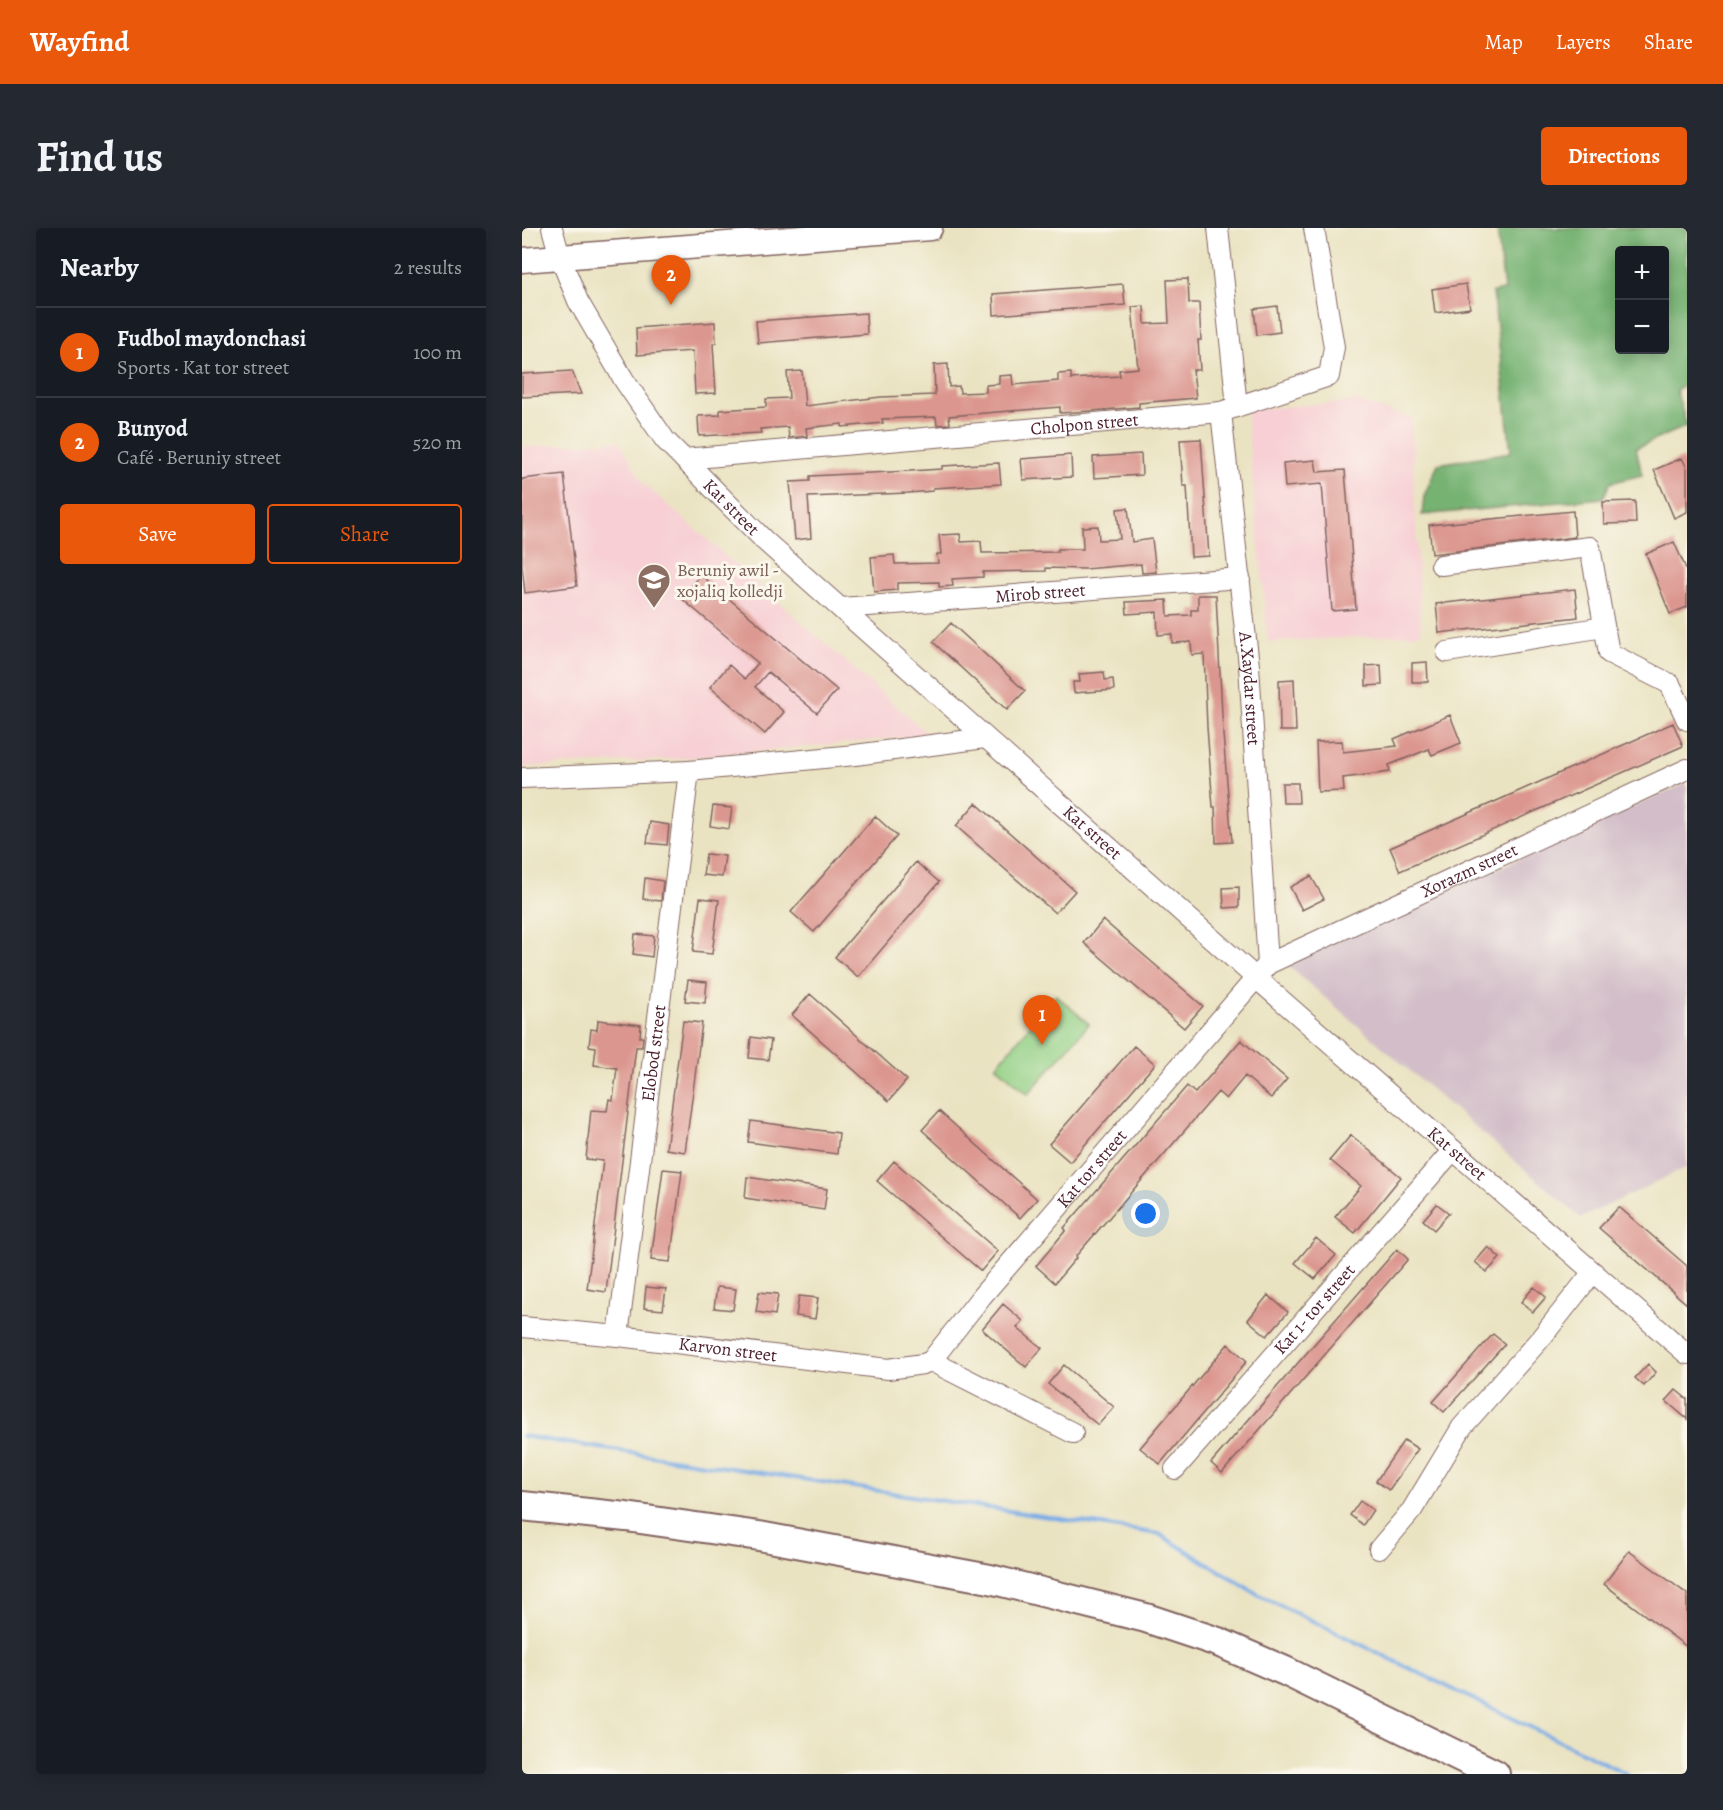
<!DOCTYPE html>
<html lang="en">
<head>
<meta charset="utf-8">
<style>
	:root { --surface:#171b24; --page:#242831; --text:#f1f3f6; --muted:#9ea1a6; --line:#363941; --accent:#ea580c }
	body { margin:0; font-family:Alegreya,serif; background:var(--page); color:var(--text) }
	.controls { position:absolute; right:18px; top:18px; display:grid; overflow:hidden; border-radius:6px; box-shadow:0 3px 15px #0003 }
	.controls button { width:54px; height:54px; display:grid; place-items:center; padding:0; border:0; border-bottom:2px solid var(--line); background:var(--surface); color:var(--text); font:30px sans-serif }
	.you { position:absolute; left:624px; top:986px; width:21px; height:21px; margin:-15px; border:4px solid #fff; border-radius:50%; background:#1a73e8; box-shadow:0 0 0 9px #1a73e833 }
	.badge { display:grid; place-items:center; width:39px; height:39px; border-radius:50%; background:var(--accent); color:#fff; font-size:20px; font-weight:700 }
	.pin { position:absolute; translate:-50% -50px; filter:drop-shadow(0 2px 3px #0008) }
	.pin::after { content:''; position:absolute; top:32px; width:21px; height:18px; background:inherit; clip-path:polygon(0 0,100% 0,50% 100%) }
	.list { margin:0; padding:0; list-style:none }
	h2 { display:flex; justify-content:space-between; align-items:center; height:78px; margin:0; padding:0 24px; font-size:26px }
	h2 small { font-size:20px; font-weight:400; color:var(--muted) }
	.list li { display:grid; grid-template-columns:39px 1fr auto; gap:18px; align-items:center; box-sizing:border-box; height:90px; padding:0 24px; border-top:2px solid var(--line) }
	.list b { display:block; font-size:22px; white-space:nowrap }
	.list p { margin:0; font-size:20px; white-space:nowrap; color:var(--muted) }
	.list em { font-size:20px; font-style:normal; color:var(--muted) }
	.actions { display:flex; gap:12px; padding:18px 24px }
	.actions a { flex:1; padding:14px 0; border:2px solid var(--accent); border-radius:6px; text-align:center; font-size:21px; color:var(--accent) }
	.actions .main { background:var(--accent); color:#fff }
	.map { position:relative; flex:none; width:1165px; height:1546px; overflow:hidden; border-radius:6px }
	header { display:flex; align-items:center; gap:36px; box-sizing:border-box; height:84px; padding:0 30px; background:var(--accent); color:#fff }
	header strong { font-size:28px }
	nav { display:flex; gap:33px; margin-inline-start:auto; font-size:21px }
	.intro { display:flex; align-items:center; justify-content:space-between; box-sizing:border-box; height:144px; padding:0 36px }
	h1 { margin:0; font-size:42px }
	.button { padding:15px 27px; border-radius:6px; background:var(--accent); color:#fff; font-size:21px; font-weight:700 }
	main { display:flex; gap:36px; padding:0 36px }
	aside { flex:1; background:var(--surface); border-radius:6px; box-shadow:0 3px 15px #0003 }
	.map>svg:first-child { display:block }
	.built { fill:#f7cfd4 }
	.industrial { fill:#d2bdc8 }
	.green { fill:#93d085; stroke:#6e7858; stroke-width:1.5 }
	.forest { fill:#76b272; stroke:#60684e; stroke-width:1.5; fill-rule:evenodd }
	.lines { fill:none; stroke-linecap:round; stroke-linejoin:round }
	.stream { stroke:#79ace6; stroke-width:4 }
	.building { fill:#db968f }
	.minor-casing { stroke:#826460; stroke-width:22 }
	.major-casing { stroke:#826460; stroke-width:27 }
	.highway-casing { stroke:#826460; stroke-width:32 }
	.minor { stroke:#fff; stroke-width:20 }
	.major { stroke:#fff; stroke-width:24 }
	.highway { stroke:#fff; stroke-width:28 }
	.labels { text-anchor:middle; stroke-width:6; stroke-linejoin:round; paint-order:stroke }
	.street-label { font-size:18px; fill:#4a1f2b; stroke:#fbf7ec }
	.education-label { font-size:18px; fill:#785e54; stroke:#fbf7ec; text-anchor:start }
</style>
</head>
<body>
<header>
<strong>Wayfind</strong>
<nav><a>Map</a><a>Layers</a><a>Share</a></nav>
</header>
<div class="intro"><h1>Find us</h1><a class="button">Directions</a></div>
<main>
<aside>
<h2>Nearby<small>2 results</small></h2>
<ul class="list">
<li><span class="badge">1</span><div><b>Fudbol maydonchasi</b><p>Sports · Kat tor street</p></div><em>100 m</em></li>
<li><span class="badge">2</span><div><b>Bunyod</b><p>Café · Beruniy street</p></div><em>520 m</em></li>
</ul>
<div class="actions"><a class="main">Save</a><a>Share</a></div>
</aside>
<div class="map">
<svg width="1165" height="1546" viewBox="0 0 1165 1546">
	<rect width="100%" height="100%" fill="#fbf7ec"/>
	<filter id="ink" filterUnits="userSpaceOnUse"><feTurbulence type="fractalNoise" baseFrequency=".0167" numOctaves="2"/><feDisplacementMap in="SourceGraphic" scale="12" xChannelSelector="R" yChannelSelector="G"/><feConvolveMatrix kernelMatrix="1 2 1 2 8 2 1 2 1" color-interpolation-filters="sRGB"/></filter>
	<filter id="wash" filterUnits="userSpaceOnUse"><feTurbulence type="fractalNoise" baseFrequency=".008" numOctaves="4" result="noise"/><feDisplacementMap in="SourceGraphic" scale="24" xChannelSelector="R" yChannelSelector="G"/><feGaussianBlur stdDeviation="1.35" result="paint"/><feColorMatrix in="noise" values="0 0 0 0 0 0 0 0 0 0 0 0 0 0 0 0 0 1.4 0 .05"/><feComposite in="paint" operator="in"/></filter>
	<g filter="url(#wash)">
		<rect width="100%" height="100%" fill="#eae3c2"/>
		<path class="built" d="M834,173L889,190L899,406L746,414L724,182Z
			M97,213L121,255L407,507L153,531L0,539V219Z"/>
		<path class="industrial" d="M1165,555V939L1059,990L764,736Z"/>
		<path class="green" d="M534,767L567,796L506,866L474,838Z"/>
		<path class="forest" d="M975,0H1165V155L1154,162L1165,198L1114,220L1120,247L1088,255L1081,270L900,287L902,268L916,236L989,224L971,64L982,62ZM1098,22H1142V122H1098Z"/>
		<g class="lines">
			<path class="stream" d="M0,1208L637,1306L737,1367L1105,1546"/>
		</g>
		<g id="blocks">
			<path class="building" d="M666,51L667,75H677L679,112H676L678,142H671L674,170L617,175V179L569,183L538,185V179L427,188L428,196L415,197L414,189L360,191L361,195L320,199V196L284,200L285,208L267,210L266,199L238,201L239,205L177,208L176,188L198,187V182L244,179V171L267,170L265,144L280,143L283,178L359,169L413,167L412,137L426,136L427,159L437,158L438,165L464,164V157L477,156V148L490,147L491,157L536,153V146L549,145V151L598,148L597,142L616,140L610,79L622,78L623,96L647,95L645,52Z
				M601,56L603,77L472,87L471,66Z
				M944,56L948,80L913,85L910,61Z
				M755,78L758,104L735,107L732,81Z
				M344,85L345,106L236,115L234,93Z
				M193,94L194,115L191,116L194,165L173,166L171,123L115,127L114,100Z
				M50,143L59,166L0,169V146Z
				M679,211L687,328L669,329L665,258H661L658,212Z
				M619,226L620,247L572,250L571,229Z
				M549,227L550,249L501,252L499,231Z
				M1160,230L1165,240V284L1152,290L1132,242Z
				M793,232L795,244L823,242L834,381L810,383L800,256L763,259L761,235Z
				M477,235L479,256L411,260V263L386,265L286,269L289,310L273,312L268,254L288,253V248L388,243L420,241V238Z
				M42,246L55,358L3,365L0,338V251Z
				M1113,273L1114,295L1082,296L1081,274Z
				M606,280L610,314L630,311L634,344L620,345L619,336L563,341L524,340V343L461,344V349L430,351L431,358L417,359V354L375,355V362L352,364L349,329L372,327L373,336L416,335L415,326H419L417,307L438,306L439,314L459,313L460,325L536,324V321H561L560,299L576,298L577,312L598,311L595,281Z
				M1051,283L1053,309L910,326L907,297Z
				M1152,314L1165,343V379L1148,386L1124,326Z
				M179,347L315,462L295,485L246,444L233,459L262,484L243,506L188,459L207,437L223,451L236,435L159,370Z
				M1053,361L1056,389L917,405L914,376Z
				M676,367H694L701,506L710,614L694,615L693,579H691L685,499L682,426L670,427L669,414L650,415V406L636,407L635,384L605,386L604,374L645,372L646,388L669,387V382H676Z
				M429,395L503,463L485,482L411,414Z
				M905,434L906,454H890V435Z
				M859,437L860,457L844,458V438Z
				M582,444L583,452L591,451L592,462L552,465L551,454H558L557,446Z
				M772,451L774,503H758L757,452Z
				M928,487L939,515L910,527L907,521L867,537L868,544L821,550L822,563L796,564L794,514L820,513L821,524L875,518L872,511Z
				M1151,495L1161,518L878,643L868,620Z
				M760,555H776L777,575H761Z
				M454,575L553,663L533,685L434,598Z
				M191,578L210,580L207,601L188,598Z
				M353,588L375,608L292,704L269,684Z
				M128,594L147,597L145,617L125,615Z
				M184,626L203,628L200,649L181,647Z
				M394,634L417,654L336,749L313,729Z
				M789,648L802,671L780,682L768,659Z
				M123,650L141,653L139,673L121,671Z
				M717,659V679L702,680L701,660Z
				M178,670L197,672L190,726L171,724Z
				M581,692L681,778L662,800L562,715Z
				M113,706L132,708L130,729L111,726Z
				M166,752L185,754L183,775L163,773Z
				M288,766L385,852L367,873L270,787Z
				M76,792L119,797L118,809H121L120,819H114L84,1064L65,1061L81,933L64,931L69,882L85,883L87,871L91,872L95,840L72,837L74,819L67,818L69,801L75,802Z
				M161,793L180,795L163,924L144,921Z
				M229,809L249,812L246,832L227,830Z
				M719,812L765,851L749,870L723,848L704,871L696,864L553,1029L554,1030L533,1055L514,1038L544,1002L542,1000L665,858L673,865Z
				M612,818L633,836L548,934L527,916Z
				M417,883L515,971L498,990L400,902Z
				M229,893L317,905L315,926L226,914Z
				M829,907L879,949L833,1005L813,989L839,958L808,932Z
				M372,933L476,1023L459,1043L355,953Z
				M141,941L160,943L148,1034L129,1032Z
				M225,949L305,961L302,982L223,970Z
				M915,976L927,985L912,1002L901,992Z
				M1097,979L1165,1038V1076L1077,1000Z
				M794,1010L814,1027L793,1051L773,1035Z
				M966,1019L978,1030L965,1044L953,1034Z
				M875,1021L886,1031L700,1245L689,1235Z
				M124,1059L144,1061L141,1082L122,1080Z
				M195,1059L214,1061L211,1082L192,1080Z
				M1012,1059L1024,1069L1011,1084L999,1074Z
				M237,1064L256,1066L253,1087L234,1084Z
				M746,1067L766,1084L745,1108L726,1092Z
				M277,1068L296,1070L293,1091L274,1088Z
				M481,1076L501,1093L495,1100L520,1120L504,1139L460,1101Z
				M971,1106L983,1116L922,1184L911,1174Z
				M706,1116L725,1133L638,1236L618,1220Z
				M1126,1136L1134,1144L1122,1158L1113,1150Z
				M542,1137L592,1179L576,1197L526,1156Z
				M1154,1162L1165,1171V1191L1144,1173Z
				M882,1212L896,1221L867,1262L854,1253Z
				M838,1273L851,1282L841,1297L828,1287Z
				M1107,1323L1165,1366V1419L1082,1356Z"/>
		</g>
	</g>
	<g filter="url(#ink)">
		<use href="#blocks" fill-opacity="0" stroke="#826460" stroke-width="1.5"/>
		<g class="lines">
			<g class="minor-casing">
				<g id="minor">
					<path id="s1" d="M30,0L38,29L56,73L102,152L143,212L244,314L734,750L1165,1126"/>
					<path d="M696,0L715,178"/>
					<path id="s2" d="M699,184L727,438L746,736"/>
					<path id="s3" d="M162,231L699,184L807,148L812,119L792,0"/>
					<path d="M919,337L1068,319L1087,425L1148,456L1165,492"/>
					<path id="s4" d="M319,380L718,350"/>
					<path d="M925,424L1082,399"/>
					<path d="M0,550L167,543L333,527L463,510"/>
					<path id="s5" d="M0,1099L96,1108L366,1141L401,1136L409,1133L459,1069L746,736L1165,541"/>
					<path id="s6" d="M96,1108L167,543"/>
					<path d="M409,1133L551,1205"/>
					<path id="s7" d="M653,1241L931,922"/>
					<path d="M857,1321L890,1282L940,1199L1019,1110L1071,1044"/>
				</g>
			</g>
			<g class="major-casing">
				<path id="major" d="M0,32L408,0"/>
			</g>
			<g class="highway-casing">
				<path id="highway" d="M0,1278L104,1289L237,1308L468,1351L624,1390L696,1414L763,1443L973,1546"/>
			</g>
			<use href="#minor" class="minor"/>
			<use href="#major" class="major"/>
			<use href="#highway" class="highway"/>
		</g>
	</g>
	<defs>
		<g id="university-pin" transform="scale(1.725)"><path d="M0 17L-7.5 6A9.5 9.5 0 1 1 7.5 6Z" fill="#8d6e63" stroke="#fbf7ec"/><path d="M0-5L7-2L0 1L-7-2ZM-4 1L0 2.5L4 1V4Q0 6-4 4Z" fill="#fff"/></g>
	</defs>
	<g fill-rule="evenodd">
		<use href="#university-pin" x="132" y="352"/>
	</g>
	<g class="labels">
		<g class="street-label">
			<text dy="6" stroke="none"><textPath href="#s3" startOffset="402">Cholpon street</textPath></text>
			<text dy="6" stroke="none"><textPath href="#s1" startOffset="336">Kat street</textPath></text>
			<text dy="6" stroke="none"><textPath href="#s4" startOffset="200">Mirob street</textPath></text>
			<text dy="6" stroke="none"><textPath href="#s2" startOffset="278">A.Xaydar street</textPath></text>
			<text dy="6" stroke="none"><textPath href="#s1" startOffset="822">Kat street</textPath></text>
			<text dy="6" stroke="none"><textPath href="#s5" startOffset="1155">Xorazm street</textPath></text>
			<text dy="6" stroke="none"><textPath href="#s6" startOffset="285">Elobod street</textPath></text>
			<text dy="6" stroke="none"><textPath href="#s1" startOffset="1308">Kat street</textPath></text>
			<text dy="6" stroke="none"><textPath href="#s5" startOffset="663">Kat tor street</textPath></text>
			<text dy="6" stroke="none"><textPath href="#s7" startOffset="212">Kat 1- tor street</textPath></text>
			<text dy="6" stroke="none"><textPath href="#s5" startOffset="207">Karvon street</textPath></text>
		</g>
		<g class="education-label">
			<text x="155" y="348">Beruniy awil -<tspan x="155" dy="21">xojaliq kolledji</tspan></text>
		</g>
	</g>
</svg>
<div class="controls">
<button>+</button>
<button>−</button>
</div>
<div class="you"></div>
<div class="pin badge" style="left:520px;top:817px">1</div>
<div class="pin badge" style="left:149px;top:77px">2</div>
</div>
</main>
</body>
</html>
